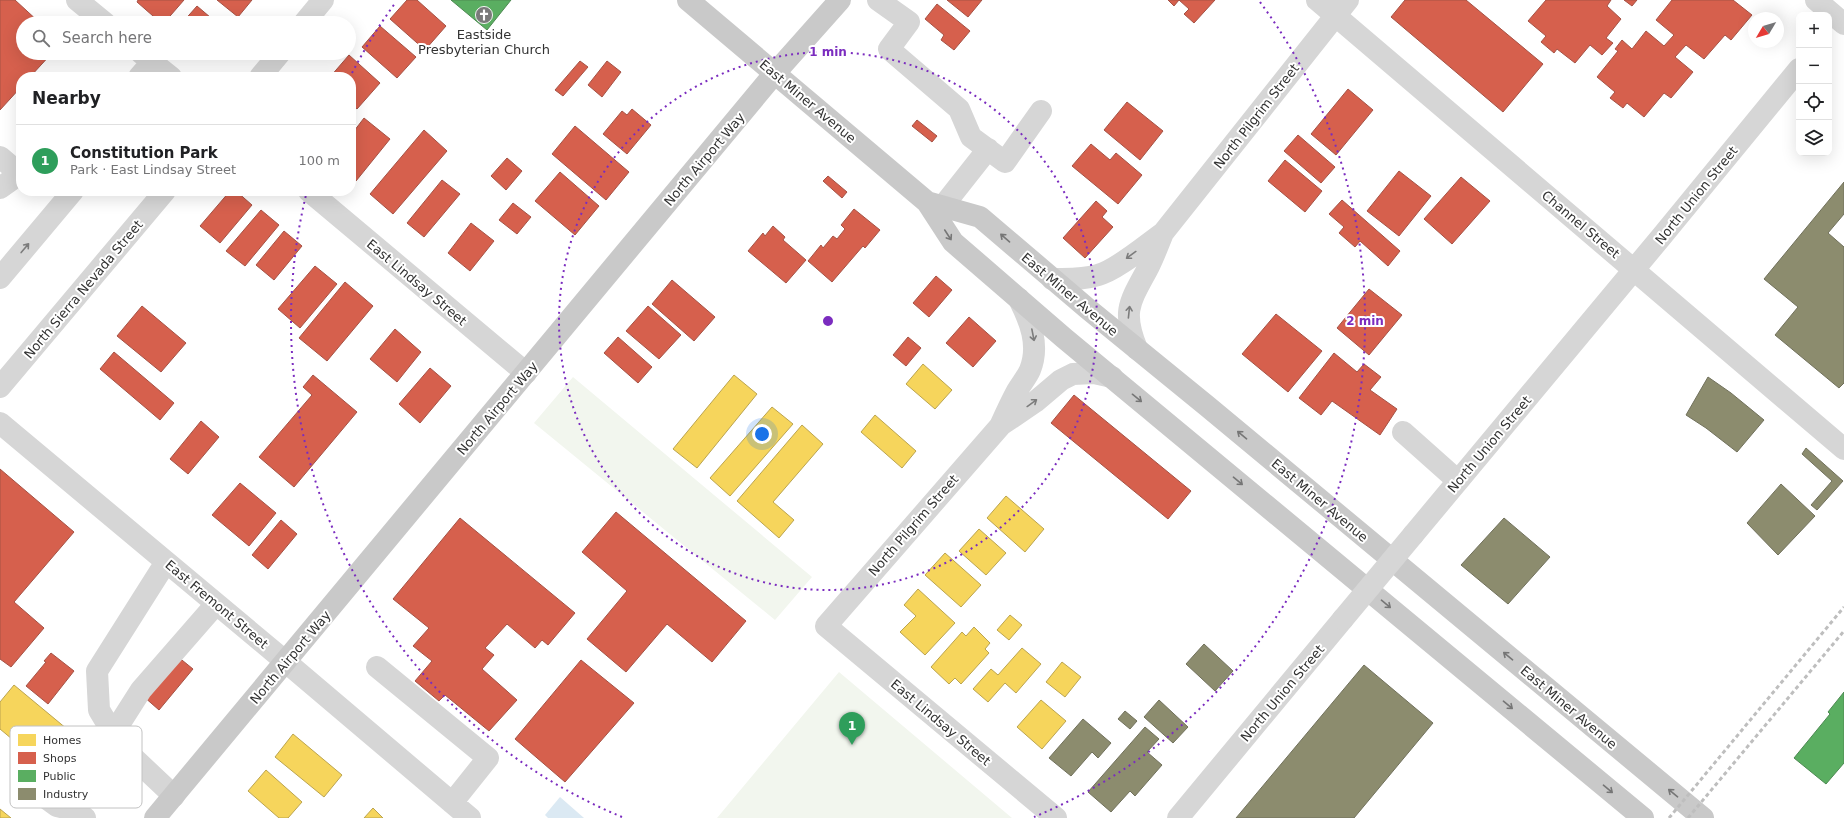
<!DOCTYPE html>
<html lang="en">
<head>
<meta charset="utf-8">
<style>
	:root { --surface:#fff; --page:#f6f6f6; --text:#202124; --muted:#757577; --line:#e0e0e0; --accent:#7a7a7a }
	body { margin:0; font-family:"DejaVu Sans",sans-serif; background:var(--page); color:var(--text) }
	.controls { position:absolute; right:12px; top:12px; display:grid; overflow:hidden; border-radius:8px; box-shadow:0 4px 16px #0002 }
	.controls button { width:36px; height:36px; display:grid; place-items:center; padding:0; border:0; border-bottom:1px solid var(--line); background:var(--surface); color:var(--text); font:20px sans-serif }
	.compass { position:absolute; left:1748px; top:12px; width:36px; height:36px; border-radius:50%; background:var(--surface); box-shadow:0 4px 16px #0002; rotate:232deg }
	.you { position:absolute; left:762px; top:434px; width:14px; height:14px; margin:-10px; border:3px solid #fff; border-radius:50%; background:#1a73e8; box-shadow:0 0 0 6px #1a73e833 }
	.badge { display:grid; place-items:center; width:26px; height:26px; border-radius:50%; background:var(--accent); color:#fff; font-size:13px; font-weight:700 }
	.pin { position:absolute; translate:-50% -33px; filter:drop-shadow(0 1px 2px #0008) }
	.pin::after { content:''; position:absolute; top:21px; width:14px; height:12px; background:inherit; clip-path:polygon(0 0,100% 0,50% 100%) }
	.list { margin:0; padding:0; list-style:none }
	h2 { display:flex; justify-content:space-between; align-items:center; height:52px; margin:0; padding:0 16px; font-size:17px }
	h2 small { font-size:13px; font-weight:400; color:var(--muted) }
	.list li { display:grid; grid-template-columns:26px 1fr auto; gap:12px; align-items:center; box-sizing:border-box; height:72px; padding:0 16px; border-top:1px solid var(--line) }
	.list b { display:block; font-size:15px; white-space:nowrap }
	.list p { margin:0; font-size:13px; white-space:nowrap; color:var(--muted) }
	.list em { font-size:13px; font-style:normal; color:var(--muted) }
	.icon { flex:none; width:22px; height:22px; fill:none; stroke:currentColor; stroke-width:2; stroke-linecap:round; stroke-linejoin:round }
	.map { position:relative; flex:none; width:1844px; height:818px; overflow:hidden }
	.search { position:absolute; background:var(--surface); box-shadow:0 4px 16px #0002; left:16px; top:16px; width:340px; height:44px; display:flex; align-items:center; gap:10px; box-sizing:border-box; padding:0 14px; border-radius:22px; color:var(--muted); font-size:15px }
	.panel { position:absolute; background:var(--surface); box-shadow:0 4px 16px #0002; left:16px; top:72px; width:340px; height:124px; border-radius:16px }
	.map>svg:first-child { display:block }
	.green { fill:#f2f6ee }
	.water { fill:#dbe9f3 }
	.homes { fill:#f6d55c; stroke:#bba44f }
	.shops { fill:#d6604d; stroke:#a55245 }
	.public { fill:#5aae61; stroke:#4e8953 }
	.industry { fill:#8c8c6e; stroke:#71715c }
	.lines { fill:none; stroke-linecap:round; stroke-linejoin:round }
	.minor { stroke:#d6d6d6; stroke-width:22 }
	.major { stroke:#c9c9c9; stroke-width:22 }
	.rail { stroke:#bebebe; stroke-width:3; stroke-dasharray:4 3; stroke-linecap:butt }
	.minor-bridge { stroke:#d6d6d6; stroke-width:22 }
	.oneway { stroke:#767676 }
	.oneway2 { stroke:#7c7c7c }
	.ring { fill:none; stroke:#7b2cbf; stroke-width:2; stroke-dasharray:2 4 }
	.labels { text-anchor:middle; stroke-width:4; stroke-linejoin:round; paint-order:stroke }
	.poi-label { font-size:13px; fill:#323232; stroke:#fff }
	.street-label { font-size:13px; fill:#323232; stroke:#fff }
	.key { fill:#fff; stroke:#c2c2c2; stroke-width:1 }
	.key-label { font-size:11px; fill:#323232 }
	.centre { fill:#7b2cbf; stroke:#fff; stroke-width:2 }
	.ring-label { font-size:12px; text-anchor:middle; font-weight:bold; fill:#7b2cbf; stroke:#fff; stroke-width:4; stroke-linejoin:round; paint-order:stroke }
</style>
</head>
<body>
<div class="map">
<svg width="1844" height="818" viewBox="0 0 1844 818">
	<rect width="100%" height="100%" fill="#fff"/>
	<path class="green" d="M573,377L812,577L775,620L534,423Z
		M839,672L1012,818H717Z"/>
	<path class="water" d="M560,797L584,818H548L545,815Z"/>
	<path class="homes" d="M923,364L952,390L935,409L906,384Z
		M734,375L757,394L697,468L673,449Z
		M772,407L793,424L730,496L710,478Z
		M875,415L916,451L902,468L861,432Z
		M802,425L823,444L773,502L794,520L779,538L737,501Z
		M1006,496L1044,529L1025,552L987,518Z
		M979,529L1006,553L986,575L959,551Z
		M945,553L981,585L961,607L925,575Z
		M918,589L955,623L925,655L900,632L916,616L904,605Z
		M1010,615L1022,625L1009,640L997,630Z
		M974,627L990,643L985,649L989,653L961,684L955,678L949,684L931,667L962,632L966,636Z
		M1022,648L1041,664L1016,693L1005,683L988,702L973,689L991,669L998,675Z
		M1062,662L1081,677L1065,697L1046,682Z
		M14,685L73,734L64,745L80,757L61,780L0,729V702Z
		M1041,700L1066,721L1042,749L1017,727Z
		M293,734L342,775L324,797L275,757Z
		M266,770L302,802L288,818H279L248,791Z
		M373,808L383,818H364Z
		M0,809L11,818H0Z"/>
	<path class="shops" d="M0,0H15L40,23H23V53H52L30,77H21V87L0,110Z
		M138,0H184L164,23H161L137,2Z
		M217,0H252L238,17Z
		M407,0H417L446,26L425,50L390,19Z
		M947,0H982L968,17Z
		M1168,0H1215L1194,23L1184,14L1189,9L1179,0L1174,6Z
		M1405,0H1466L1543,64L1503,112L1391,17Z
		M1546,0H1611L1607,6L1621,19L1606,38L1613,43L1602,55L1590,45L1575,63L1557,49L1554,53L1541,42L1546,36L1528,21Z
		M1624,0H1637L1632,6Z
		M1672,0H1733L1752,15L1731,40L1725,35L1704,59L1686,45L1675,57L1693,72L1671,98L1664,93L1644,117L1627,103L1623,108L1610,98L1615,92L1597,77L1618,51L1615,49L1622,40L1632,49L1646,31L1664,46L1674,35L1656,20Z
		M937,4L970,31L954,50L941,40L944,35L925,19Z
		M197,6L217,23H182Z
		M380,26L416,57L397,78L362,47Z
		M349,55L380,83L357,109L351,104V77H330Z
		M580,61L588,67L563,96L555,90Z
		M607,61L621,72L602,97L588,85Z
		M1348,89L1373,110L1336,155L1311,134Z
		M1127,102L1163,131L1140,160L1104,130Z
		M632,109L651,125L627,154L603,134L622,111L627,115Z
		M364,118L390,139L356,181L351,177V135Z
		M917,120L937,136L932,142L912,126Z
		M575,126L629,172L606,200L552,154Z
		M424,130L447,151L393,214L370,194Z
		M1298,135L1335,167L1321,183L1284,151Z
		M1091,144L1110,160L1116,153L1142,175L1118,204L1072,166Z
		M507,158L522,171L506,190L491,176Z
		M1285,160L1322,191L1305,212L1268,181Z
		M1399,171L1431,196L1399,236L1367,211Z
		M560,172L599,206L575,235L535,201Z
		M828,176L847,192L842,198L823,181Z
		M1461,177L1490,201L1452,244L1424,219Z
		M442,180L460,194L424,237L407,223Z
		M230,191H236L252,205L220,243L200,226Z
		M1342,200L1400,251L1388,266L1360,241L1355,247L1339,233L1344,227L1329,214Z
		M1096,201L1107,211L1102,217L1113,227L1085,258L1063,238Z
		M513,203L531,217L517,234L499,220Z
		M854,209L880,230L865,248L863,246L832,282L808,261L821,245L823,248L833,236L837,239L845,229L841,225Z
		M261,210L279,225L245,266L226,251Z
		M471,223L494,241L470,271L448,253Z
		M773,226L785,237L783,240L806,260L786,283L748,251L763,233L765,236Z
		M284,231L302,246L274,280L256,265Z
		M315,266L337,284L300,328L278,309Z
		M936,276L952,290L929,317L913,303Z
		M672,280L715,317L694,341L652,304Z
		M345,282L373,306L327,361L299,338Z
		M1369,289L1402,315L1369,355L1337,328Z
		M142,306L186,343L161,372L117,336Z
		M648,306L681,335L659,359L626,331Z
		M1276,314L1322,351L1288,392L1242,354Z
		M969,317L996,341L973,367L946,343Z
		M395,329L421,352L397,382L370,359Z
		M618,337L652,367L638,383L604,353Z
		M908,337L921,348L906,366L893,355Z
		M114,352L174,403L160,420L100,369Z
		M1334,353L1357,372L1364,364L1381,377L1370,390L1397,409L1380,435L1332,401L1321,415L1299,398Z
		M430,368L451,386L420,423L399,404Z
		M313,375L357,412L294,487L259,457L312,395L303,387Z
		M1074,395L1191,491L1168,519L1051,423Z
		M201,421L219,437L188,474L170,459Z
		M0,469L74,532L14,602L44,628L11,667L0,659Z
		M240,483L276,513L249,546L212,515Z
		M616,512L746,621L712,662L667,624L626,672L587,639L627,591L582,552Z
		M460,518L575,613L548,645L542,640L535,648L507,624L485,648L494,655L482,669L517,700L489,731L445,695L439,701L415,681L432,661L413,646L429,628L393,599Z
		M281,520L297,534L268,569L252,555Z
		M51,653L74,671L48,704L26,686L46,662L44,661Z
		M177,656L193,669L159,710L143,696Z
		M581,660L634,703L565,782L515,739Z"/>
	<path class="public" d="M451,0H511L487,30Z
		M1844,692V763L1826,784L1794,758L1830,714L1828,712Z"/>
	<path class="industry" d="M1844,182V214L1828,233L1844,247V383L1839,388L1775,335L1798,307L1764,279Z
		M1708,377L1731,393L1764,420L1737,452L1706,428L1686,415Z
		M1806,448L1843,481L1817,510L1811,505L1832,481L1802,454Z
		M1781,484L1815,516L1778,555L1747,523Z
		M1504,518L1550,557L1508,604L1461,565Z
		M1204,644L1233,671L1215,691L1186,664Z
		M1364,665L1433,723L1354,818H1236Z
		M1159,700L1188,727L1173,743L1144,717Z
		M1125,711L1137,721L1130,729L1118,719Z
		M1083,719L1111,743L1098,758L1092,752L1071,776L1049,758Z
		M1145,727L1159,739L1147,752L1162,765L1135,796L1130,791L1111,812L1088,792Z"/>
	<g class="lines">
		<path class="minor" d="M77,0L105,23
			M878,0L909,22L889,49L959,109L971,137L1005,162L1041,111
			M1317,0L1844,449
			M1816,0L1844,24
			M304,23L323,0
			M141,53L171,77
			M139,77L152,62
			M260,77L280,53
			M0,157L20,174
			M0,188L21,173
			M309,191L526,373
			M943,206L988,149
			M0,278L73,191
			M1052,279C1068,279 1083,280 1098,275C1117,270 1146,245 1163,233
			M1137,349C1122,312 1129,303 1147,270C1153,259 1158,245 1163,233L1348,0
			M0,387L165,191
			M0,423L286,662L470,818
			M1001,424C1006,413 1011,402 1017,391C1021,384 1027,377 1030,370C1040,345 1030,321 1019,299
			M1403,432L1458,481
			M1413,535L1662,236L1799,69
			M166,562L97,671L99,710L120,745L174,796
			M377,667L488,758L452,803
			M113,734L141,690L216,604
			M31,787L57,806L77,811L85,818
			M1056,818L826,626L1001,425L1035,402L1061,380L1073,374L1094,373L1112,377
			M1178,818L1343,619"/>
		<path class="major" d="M688,0L927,202L953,242L1064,338L1643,818
			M927,202L980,217L1088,309L1207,406L1703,818
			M155,818L775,73L840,0"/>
		<path class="rail" d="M1669,818L1844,607
			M1688,818L1844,631"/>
		<path class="minor-bridge" d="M1343,619L1413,535"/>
	</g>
	<defs><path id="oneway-shaft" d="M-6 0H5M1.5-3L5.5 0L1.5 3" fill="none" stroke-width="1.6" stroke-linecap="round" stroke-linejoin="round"/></defs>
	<g class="oneway">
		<use href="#oneway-shaft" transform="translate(948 235) rotate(57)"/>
		<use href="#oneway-shaft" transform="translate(1005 238) rotate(-139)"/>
		<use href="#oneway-shaft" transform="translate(1137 398) rotate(39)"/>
		<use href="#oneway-shaft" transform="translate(1242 435) rotate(-140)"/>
		<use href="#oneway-shaft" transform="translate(1238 481) rotate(40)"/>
		<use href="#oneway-shaft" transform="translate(1386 604) rotate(40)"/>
		<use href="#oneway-shaft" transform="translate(1508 656) rotate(-140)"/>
		<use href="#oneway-shaft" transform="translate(1508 705) rotate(40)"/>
		<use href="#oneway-shaft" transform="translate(1608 789) rotate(40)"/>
		<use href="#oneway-shaft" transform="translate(1673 793) rotate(-140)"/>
	</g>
	<g class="oneway2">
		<use href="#oneway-shaft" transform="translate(25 248) rotate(-50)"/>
		<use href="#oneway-shaft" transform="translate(1131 255) rotate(144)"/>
		<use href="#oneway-shaft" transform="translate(1129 312) rotate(-84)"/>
		<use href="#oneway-shaft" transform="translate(1033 335) rotate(79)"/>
		<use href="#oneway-shaft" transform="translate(1032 403) rotate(-36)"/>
	</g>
	<g class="ring">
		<circle cx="828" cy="321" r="269"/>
		<path d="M622 817A537 537 0 0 1 307 191M352 73A537 537 0 0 1 396 2M1260 2A537 537 0 0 1 1034 817"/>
	</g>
	<defs>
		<g id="church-disc" transform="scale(0.9)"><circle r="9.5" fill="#7a7a7a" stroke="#fff"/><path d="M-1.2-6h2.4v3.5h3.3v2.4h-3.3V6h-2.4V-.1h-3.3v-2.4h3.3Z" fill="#fff"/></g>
	</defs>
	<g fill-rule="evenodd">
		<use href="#church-disc" x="484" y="15"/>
	</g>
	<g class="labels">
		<g class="poi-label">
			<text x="484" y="39">Eastside<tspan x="484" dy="15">Presbyterian Church</tspan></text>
		</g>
		<g class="street-label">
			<text transform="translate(808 101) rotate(40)" y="5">East Miner Avenue</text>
			<text transform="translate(1256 116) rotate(-52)" y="5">North Pilgrim Street</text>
			<text transform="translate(704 159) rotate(-50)" y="5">North Airport Way</text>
			<text transform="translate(1696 195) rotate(-51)" y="5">North Union Street</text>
			<text transform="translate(1581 224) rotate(40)" y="5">Channel Street</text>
			<text transform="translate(417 282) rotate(40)" y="5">East Lindsay Street</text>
			<text transform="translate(83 289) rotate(-50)" y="5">North Sierra Nevada Street</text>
			<text transform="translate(1070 294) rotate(40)" y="5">East Miner Avenue</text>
			<text transform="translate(497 408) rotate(-50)" y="5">North Airport Way</text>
			<text transform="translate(1489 444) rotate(-50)" y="5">North Union Street</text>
			<text transform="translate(1320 500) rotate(40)" y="5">East Miner Avenue</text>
			<text transform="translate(913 525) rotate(-49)" y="5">North Pilgrim Street</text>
			<text transform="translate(217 604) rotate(40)" y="5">East Fremont Street</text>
			<text transform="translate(290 657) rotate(-50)" y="5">North Airport Way</text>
			<text transform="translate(1282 693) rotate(-50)" y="5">North Union Street</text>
			<text transform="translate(1569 707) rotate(40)" y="5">East Miner Avenue</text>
			<text transform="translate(941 722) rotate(40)" y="5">East Lindsay Street</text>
		</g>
	</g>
	<rect x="10" y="726" width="132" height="82" rx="6" class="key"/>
	<rect x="18" y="734" width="18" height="12" fill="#f6d55c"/>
	<rect x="18" y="752" width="18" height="12" fill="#d6604d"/>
	<rect x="18" y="770" width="18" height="12" fill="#5aae61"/>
	<rect x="18" y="788" width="18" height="12" fill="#8c8c6e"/>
	<g class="key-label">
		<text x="43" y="744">Homes</text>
		<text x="43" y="762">Shops</text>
		<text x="43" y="780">Public</text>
		<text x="43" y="798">Industry</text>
	</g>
	<circle cx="828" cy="321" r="6" class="centre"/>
	<g class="ring-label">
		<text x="828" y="56">1 min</text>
		<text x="1365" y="325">2 min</text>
	</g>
</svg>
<div class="controls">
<button>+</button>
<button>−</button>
<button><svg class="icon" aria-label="locate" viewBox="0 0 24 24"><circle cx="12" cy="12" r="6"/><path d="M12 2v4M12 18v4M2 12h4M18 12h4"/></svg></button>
<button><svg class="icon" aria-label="layers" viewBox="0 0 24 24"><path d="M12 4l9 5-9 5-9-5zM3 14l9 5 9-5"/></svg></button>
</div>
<svg class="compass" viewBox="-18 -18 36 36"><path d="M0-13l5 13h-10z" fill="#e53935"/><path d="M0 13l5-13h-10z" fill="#757577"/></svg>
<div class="you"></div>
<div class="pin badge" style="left:852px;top:745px;background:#2e9e5b">1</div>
<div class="search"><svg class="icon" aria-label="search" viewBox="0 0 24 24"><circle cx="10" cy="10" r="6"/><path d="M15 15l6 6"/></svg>Search here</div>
<section class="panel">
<h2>Nearby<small></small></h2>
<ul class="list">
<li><span class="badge" style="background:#2e9e5b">1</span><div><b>Constitution Park</b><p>Park · East Lindsay Street</p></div><em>100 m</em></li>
</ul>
</section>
</div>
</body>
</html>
